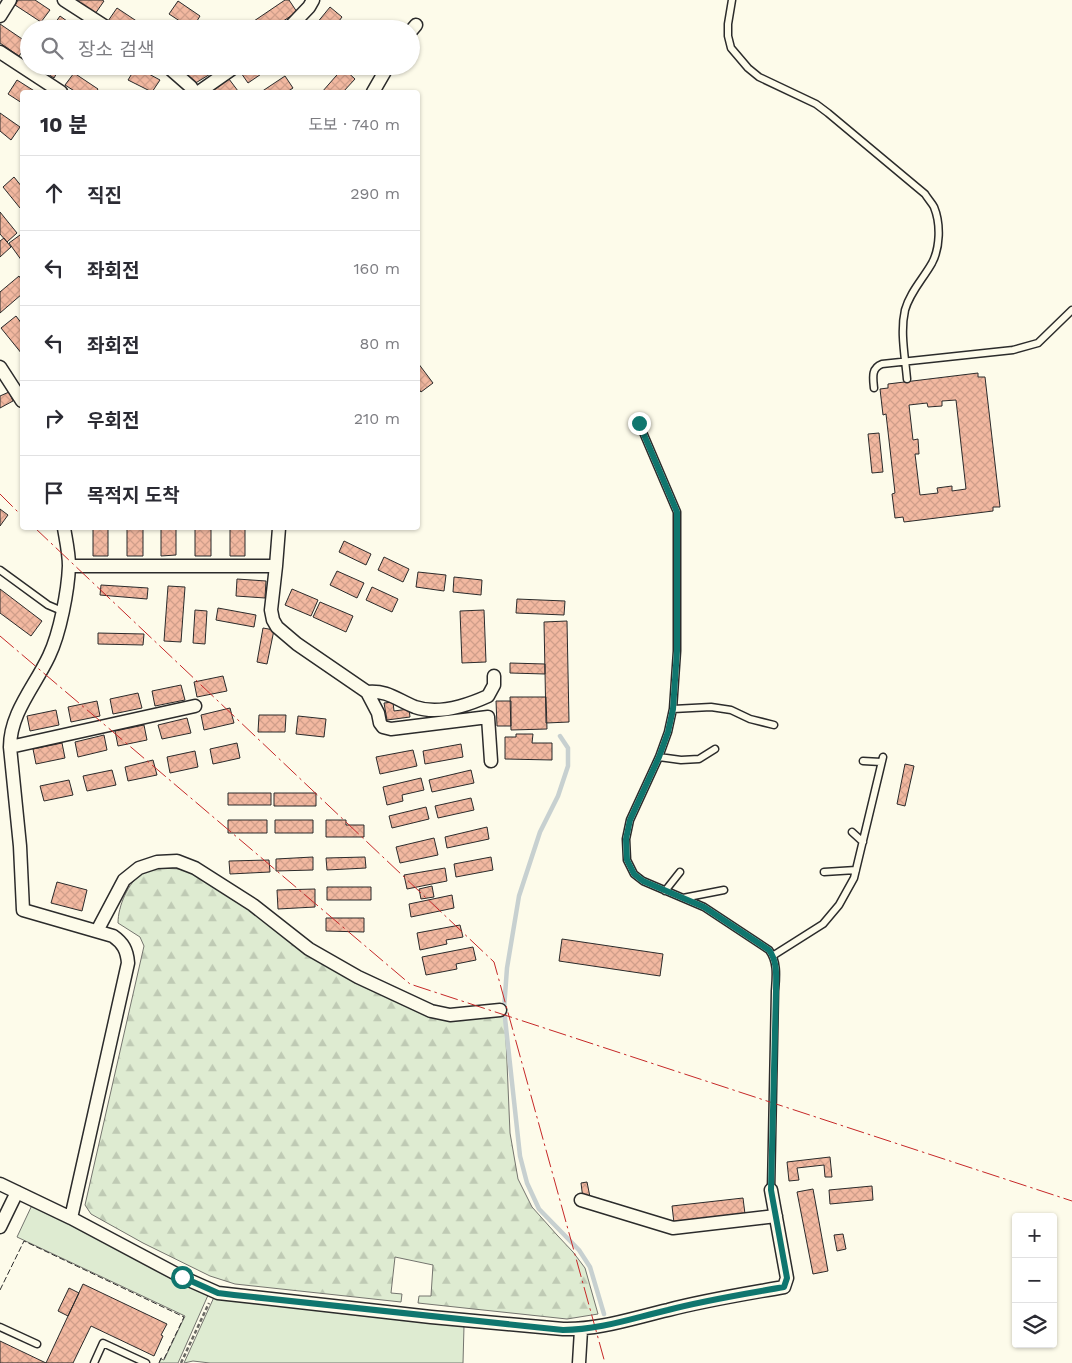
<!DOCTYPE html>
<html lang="ko">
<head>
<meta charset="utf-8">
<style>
	:root { --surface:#fff; --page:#f2f2f3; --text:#2b2b33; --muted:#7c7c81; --line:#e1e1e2 }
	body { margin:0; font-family:"Work Sans","Noto Sans KR",sans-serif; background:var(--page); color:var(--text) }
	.controls { position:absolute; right:15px; bottom:15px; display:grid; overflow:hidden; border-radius:5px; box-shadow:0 1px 4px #0004 }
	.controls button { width:45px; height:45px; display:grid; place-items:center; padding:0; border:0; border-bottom:1px solid var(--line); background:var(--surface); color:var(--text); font:25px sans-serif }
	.stop { position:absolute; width:15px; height:15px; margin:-11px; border:4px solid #0f766e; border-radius:50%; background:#fff }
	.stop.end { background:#0f766e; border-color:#fff; box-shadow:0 1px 5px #0008 }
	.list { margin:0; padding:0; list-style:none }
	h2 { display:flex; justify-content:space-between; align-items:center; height:65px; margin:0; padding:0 20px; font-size:21px }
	h2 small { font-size:16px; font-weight:400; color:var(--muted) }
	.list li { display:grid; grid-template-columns:32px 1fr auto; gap:15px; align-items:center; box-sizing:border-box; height:75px; padding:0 20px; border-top:1px solid var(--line) }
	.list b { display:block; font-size:19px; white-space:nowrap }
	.list em { font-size:16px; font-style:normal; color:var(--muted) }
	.icon { flex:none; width:28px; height:28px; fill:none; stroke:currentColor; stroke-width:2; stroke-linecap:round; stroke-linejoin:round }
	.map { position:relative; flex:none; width:1072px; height:1363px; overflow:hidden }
	.search { position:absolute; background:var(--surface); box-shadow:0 1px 4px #0004; left:20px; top:20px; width:400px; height:55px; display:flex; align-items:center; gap:12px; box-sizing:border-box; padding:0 18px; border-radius:28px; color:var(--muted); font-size:19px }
	.panel { position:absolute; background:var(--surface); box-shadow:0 1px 4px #0004; left:20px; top:90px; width:400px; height:440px; border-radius:5px }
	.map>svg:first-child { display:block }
	.green { fill:#deebd1; stroke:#74746e }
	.forest { fill:url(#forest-firs); stroke:#74746e }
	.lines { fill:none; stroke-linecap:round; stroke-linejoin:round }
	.stream { stroke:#c7d0d0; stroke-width:4.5 }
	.building { fill:url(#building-cross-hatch); stroke:#2b2b2b; fill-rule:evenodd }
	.service-casing { stroke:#2b2b2b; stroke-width:9 }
	.minor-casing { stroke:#2b2b2b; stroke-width:15 }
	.path { stroke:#6a6964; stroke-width:2.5; stroke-dasharray:4 2.5; stroke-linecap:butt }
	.service { stroke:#fdfbea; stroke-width:6 }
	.minor { stroke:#fdfbea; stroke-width:12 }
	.fence { stroke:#2b2b2b; stroke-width:1; stroke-dasharray:6 2.5; stroke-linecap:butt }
	.power { stroke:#c62828; stroke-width:1; stroke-dasharray:18 4 2.5 4; stroke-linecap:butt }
	.route { stroke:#0f766e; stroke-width:6 }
</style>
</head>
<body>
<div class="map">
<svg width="1072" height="1363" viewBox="0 0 1072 1363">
	<defs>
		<pattern id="forest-firs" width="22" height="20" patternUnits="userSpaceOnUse" patternTransform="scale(1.25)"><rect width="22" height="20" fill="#deebd1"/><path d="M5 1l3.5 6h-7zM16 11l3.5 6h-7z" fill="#bfcab4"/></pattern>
		<pattern id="building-cross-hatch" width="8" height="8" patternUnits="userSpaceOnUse" patternTransform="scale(1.25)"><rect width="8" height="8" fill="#f2b8a0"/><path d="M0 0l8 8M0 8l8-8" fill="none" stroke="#d09e8a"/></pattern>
	</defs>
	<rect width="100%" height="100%" fill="#fdfbea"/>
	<path class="green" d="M33,1203L209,1293L178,1363H159L161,1359L164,1360L185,1316L17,1237Z
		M215,1295L228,1299L464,1326L463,1363H210L193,1361L184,1363Z"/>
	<path class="forest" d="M157,868L182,869L192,872L253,911L308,954L451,1019L505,1016L510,1133L518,1179L532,1207L557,1235L573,1252L585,1268L598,1314L567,1319L418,1303L419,1296H431L433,1265L395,1257L391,1293L402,1294L401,1302L235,1284L210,1276L143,1243L91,1214L85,1205L144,946L140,937L118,923C118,906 128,883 142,873C146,870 152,869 157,868Z"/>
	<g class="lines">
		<path class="stream" d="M560,736L568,748V766L558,796L540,832L519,896L507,968L504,1009L520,1156L527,1183L539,1209L579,1250L590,1267L604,1314"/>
	</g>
	<path class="building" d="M18,0H35L50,10L41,22L15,5Z
		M75,0H102L104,1L95,14Z
		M285,0H289L297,12L271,29H259L254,21Z
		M178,1L200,16L192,29L169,14Z
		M330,7L342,17L333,29H312Z
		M117,8L141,24L139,29H120L108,21Z
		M60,16L78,29H51Z
		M0,24L28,43L19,56L0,43Z
		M36,66H61L54,78Z
		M194,66H220V68L194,84L186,72Z
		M245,66H273L248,83L239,70Z
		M136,67L160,80L152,92L128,80Z
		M343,68L355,79L343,92H322Z
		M74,73L98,89L96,92H76L65,85Z
		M285,76L293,88L287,92H261Z
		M229,79L238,91L236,92H209Z
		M17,80L36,92H22V103L8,94Z
		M0,113L20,127L11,140L0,131Z
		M14,177L22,187V206L20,208L3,187Z
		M0,212L17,233L7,242L0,234Z
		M20,235L22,238V261L9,243Z
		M4,238L11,247L0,257V241Z
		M19,276L22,281V294L0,313V292Z
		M16,316L22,324V354L1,328Z
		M418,363L433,383L421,392L418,388Z
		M978,373V377H985L1000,507H993V511L904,522L903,517L895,518L892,494L895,493L886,414L883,415L880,389L888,388V384ZM956,400L966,489L952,491V486L937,488L938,493L920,495L915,454H919L918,439L913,440L909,405L927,403L928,407L942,406V401Z
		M9,392L13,401L0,408V396Z
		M879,433L883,472L872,473L868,434Z
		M0,509L8,515L0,526Z
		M93,528H108V556H93Z
		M161,528H176V555L161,556Z
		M195,528H211V556H195Z
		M230,528H245V556H230Z
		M127,529H143V556H127Z
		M344,541L371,554L366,565L339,552Z
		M384,557L409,569L403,582L378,570Z
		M337,571L364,583L357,598L330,585Z
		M418,572L446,575L444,591L416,587Z
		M454,577L482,580L481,595L453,592Z
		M237,579L266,581L265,598L236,596Z
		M101,585L148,588L147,599L100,595Z
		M168,586L185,587L181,642L164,641Z
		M372,587L398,599L392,612L366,600Z
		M0,589L42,621L31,636L0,613Z
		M292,589L318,600L311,616L285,605Z
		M517,599L565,601L564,615L516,613Z
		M320,602L353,616L346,632L313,617Z
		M218,608L256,615L254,627L216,620Z
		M195,610L207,611L205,644L193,643Z
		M484,610L486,662L462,663L460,611Z
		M567,621L569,722L546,723L544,622Z
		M263,628L274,630L267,664L257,662Z
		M98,633L144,634L143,645L98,644Z
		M510,663L545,664V674L510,673Z
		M223,676L227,691L197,697L194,682Z
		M181,685L185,700L155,706L152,691Z
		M138,693L142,708L113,714L110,699Z
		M510,697H546L547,729L511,730Z
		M97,701L100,716L71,722L68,707Z
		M496,701H511V726H497Z
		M393,702L394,711L409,709L410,717L387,720L384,703Z
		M230,708L234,723L204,730L201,715Z
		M56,710L59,725L30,731L27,716Z
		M259,715H286L285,732H258Z
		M298,716L326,719L324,737L296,734Z
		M187,718L191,733L162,739L158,725Z
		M144,725L147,740L118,746L115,731Z
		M516,734H533L532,743H552V760L505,759V737H516Z
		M104,735L107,750L78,757L75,742Z
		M62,743L65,758L36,764L33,749Z
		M237,743L240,758L213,764L210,749Z
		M461,744L463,757L425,764L423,751Z
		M413,750L417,766L380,774L376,757Z
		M195,751L198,767L170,773L167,757Z
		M153,760L157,775L128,781L125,767Z
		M905,764L914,766L905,806L897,804Z
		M112,770L116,785L87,791L83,776Z
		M471,770L474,783L432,792L429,780Z
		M421,778L424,790L402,795L403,801L387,805L383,787Z
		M69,780L73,795L44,801L40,786Z
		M228,793H271V805H228Z
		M274,793H316V806H274Z
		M471,798L474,810L438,818L435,806Z
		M426,807L429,819L392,828L389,816Z
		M228,820H267V833H228Z
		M275,820H313V833H275Z
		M326,820H346V825H364V837H326Z
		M487,827L489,839L447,848L445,837Z
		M434,838L438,855L400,863L396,847Z
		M313,857V870L276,871V859Z
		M365,857L366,868L327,870L326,858Z
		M491,857L493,870L456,877L454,864Z
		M269,860L270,872L230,874L229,861Z
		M445,868L447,881L407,889L404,875Z
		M57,882L87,890L82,911L51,903Z
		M432,886L434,897L421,899L419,889Z
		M327,887H371V900H327Z
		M315,889V907L278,909L277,890Z
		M452,895L454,908L411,917L409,904Z
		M326,918H364V932L326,931Z
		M460,925L463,937L446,940L447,944L420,950L417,933Z
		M562,939L663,954L660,976L559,961Z
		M473,947L476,960L456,964L457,969L426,975L422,957Z
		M830,1157L832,1177H825L824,1165L797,1168L799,1180L789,1181L787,1162Z
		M587,1182L590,1197L583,1199L581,1183Z
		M872,1186L873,1200L830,1204L829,1190Z
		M813,1189L828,1271L813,1274L797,1192Z
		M743,1198L745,1214L674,1223L672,1206Z
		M843,1234L846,1249L837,1251L834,1235Z
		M83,1284L167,1324L161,1335L163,1336L154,1356L91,1326L73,1363H0V1341L46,1363Z
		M69,1288L79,1293L68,1316L58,1311Z"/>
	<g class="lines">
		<g class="service-casing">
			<path id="service" d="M732,0L728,24V36L731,48L748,68L759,77L816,104L828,113L925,194C928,199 932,203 934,207C941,224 940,248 932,263C923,279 910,292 905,310C900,332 905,356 907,379
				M874,388C873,378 871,368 882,364L1013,350L1038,343L1072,310
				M639,423L677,512V651L673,709L668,732L659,757L630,820L626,839L627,860L634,874L643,881L704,907L769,950C778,962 776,977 775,991L771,1190
				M0,570L48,605L62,611
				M673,709L711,707L731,710L750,719L774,725
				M659,757L681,760L699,759L715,749
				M863,761L881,762
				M852,832L863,842
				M824,872L856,870
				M665,891L680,872
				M683,898L724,890
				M774,955L823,924L839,905L854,878L883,757
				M0,1327L37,1344
				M94,1363L103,1343L146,1363"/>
		</g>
		<g class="minor-casing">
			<path id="minor" d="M64,0L109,29
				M0,16L10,0
				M288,29L309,7L313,0
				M411,31L416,25
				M0,52L61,92
				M167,66L191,87L194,92
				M199,92L236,66
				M373,92L388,66
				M0,367L22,401
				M64,528C66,540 69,553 69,566C68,591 60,633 49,656C35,686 10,713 10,747L20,846L23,910L113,936C123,943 127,950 128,963L71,1218
				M69,566H276L279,528
				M276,566L271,610L273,620L277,627L297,644L367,692L378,713L380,723L383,727L391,729L488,717L491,761
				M367,692C388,690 397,700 415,707C438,715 466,706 488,696L494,685V676
				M10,747L195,706
				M97,931L124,880L139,868L157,862L177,861L195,868L253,905L309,949L358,977L431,1011L450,1015L500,1010
				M0,1184L71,1218L182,1277L218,1293L431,1317L563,1329C599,1330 633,1318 668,1310C706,1300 745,1294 784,1287L787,1278L771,1190
				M581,1200L673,1228L776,1216
				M0,1227L17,1192
				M579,1363L581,1330"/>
		</g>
		<path class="path" d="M181,1363L209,1303"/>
		<use href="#service" class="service"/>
		<use href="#minor" class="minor"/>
		<path class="fence" d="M0,1290L24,1241L184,1317L164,1359L161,1358L159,1363"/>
		<path class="power" d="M0,494L22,516
			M35,528L494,962L605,1363
			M0,636L410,984L1072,1201"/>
	</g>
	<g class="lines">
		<path class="route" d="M182,1277L218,1293L234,1295L563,1330C599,1330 633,1318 668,1310C706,1300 745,1294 784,1287L787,1278L771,1190L776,991C776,977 778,962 769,950L704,907L643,881L634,874L627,860L626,839L630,820L659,757L668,732L673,709L677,651V512L639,423"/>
	</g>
</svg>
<div class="controls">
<button>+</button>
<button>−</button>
<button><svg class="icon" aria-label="layers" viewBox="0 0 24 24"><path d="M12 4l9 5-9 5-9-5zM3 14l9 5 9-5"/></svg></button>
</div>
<div class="stop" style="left:182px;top:1277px"></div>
<div class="stop end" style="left:639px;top:423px"></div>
<div class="search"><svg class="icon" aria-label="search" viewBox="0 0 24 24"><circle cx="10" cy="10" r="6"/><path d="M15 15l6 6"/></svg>장소 검색</div>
<section class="panel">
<h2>10 분<small>도보 · 740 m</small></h2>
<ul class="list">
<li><svg class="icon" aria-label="ahead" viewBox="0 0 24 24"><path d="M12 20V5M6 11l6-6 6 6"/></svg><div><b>직진</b></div><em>290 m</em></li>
<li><svg class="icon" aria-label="left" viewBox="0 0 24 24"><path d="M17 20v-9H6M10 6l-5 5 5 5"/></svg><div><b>좌회전</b></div><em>160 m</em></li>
<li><svg class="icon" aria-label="left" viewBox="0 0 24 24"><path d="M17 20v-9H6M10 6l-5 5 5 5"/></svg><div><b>좌회전</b></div><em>80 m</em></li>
<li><svg class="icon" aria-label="right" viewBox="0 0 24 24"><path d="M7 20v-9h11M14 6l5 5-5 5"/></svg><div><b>우회전</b></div><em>210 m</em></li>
<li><svg class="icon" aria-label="arrive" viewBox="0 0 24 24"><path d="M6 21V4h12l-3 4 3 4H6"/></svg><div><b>목적지 도착</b></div></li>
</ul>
</section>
</div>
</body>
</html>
